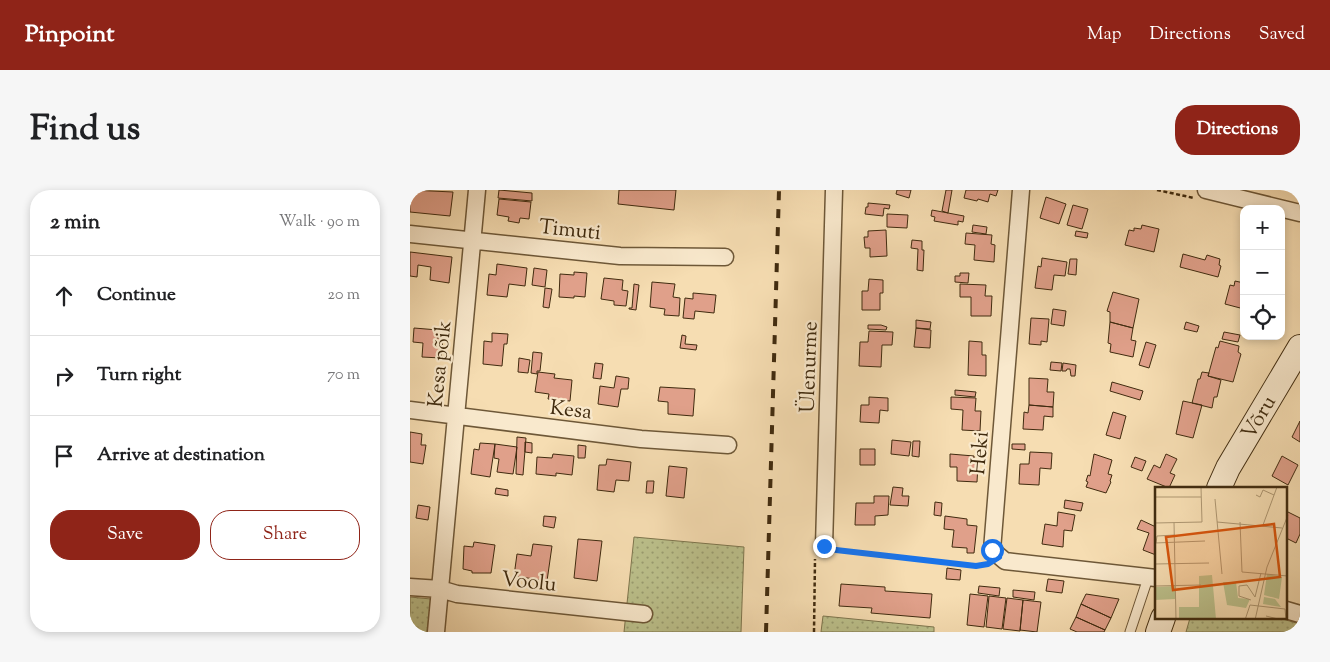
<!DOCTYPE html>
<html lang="en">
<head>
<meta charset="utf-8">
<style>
	:root { --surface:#fff; --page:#f6f6f6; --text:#202124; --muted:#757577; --line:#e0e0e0; --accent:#8f2418 }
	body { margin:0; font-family:"Sorts Mill Goudy",serif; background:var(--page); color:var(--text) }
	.controls { position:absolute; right:15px; top:15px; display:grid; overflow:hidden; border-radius:10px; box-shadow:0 2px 8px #0003 }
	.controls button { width:45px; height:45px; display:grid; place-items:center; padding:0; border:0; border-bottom:1px solid var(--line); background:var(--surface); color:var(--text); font:25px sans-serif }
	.stop { position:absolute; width:15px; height:15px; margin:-11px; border:4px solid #1a73e8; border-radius:50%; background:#fff }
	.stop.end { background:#1a73e8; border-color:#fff; box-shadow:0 1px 5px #0008 }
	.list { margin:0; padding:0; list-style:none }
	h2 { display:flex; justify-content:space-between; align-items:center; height:65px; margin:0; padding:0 20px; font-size:21px }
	h2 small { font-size:16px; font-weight:400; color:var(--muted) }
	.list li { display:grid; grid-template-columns:32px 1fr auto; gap:15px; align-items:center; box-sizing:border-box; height:80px; padding:0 20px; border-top:1px solid var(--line) }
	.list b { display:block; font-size:19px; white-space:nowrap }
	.list em { font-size:16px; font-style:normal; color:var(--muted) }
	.actions { display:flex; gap:10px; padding:15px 20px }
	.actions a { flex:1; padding:11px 0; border:1px solid var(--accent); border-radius:20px; text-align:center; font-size:18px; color:var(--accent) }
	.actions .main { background:var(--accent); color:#fff }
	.icon { flex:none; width:28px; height:28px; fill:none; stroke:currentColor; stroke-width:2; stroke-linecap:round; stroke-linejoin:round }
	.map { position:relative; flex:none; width:890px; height:442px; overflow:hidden; border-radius:20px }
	header { display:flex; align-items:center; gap:30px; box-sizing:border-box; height:70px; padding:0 25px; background:var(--accent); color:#fff }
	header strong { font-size:24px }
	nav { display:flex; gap:28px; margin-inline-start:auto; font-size:18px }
	.intro { display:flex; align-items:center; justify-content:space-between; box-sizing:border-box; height:120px; padding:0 30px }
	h1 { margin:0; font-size:35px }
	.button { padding:12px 22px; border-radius:20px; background:var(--accent); color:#fff; font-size:18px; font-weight:700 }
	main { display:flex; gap:30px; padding:0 30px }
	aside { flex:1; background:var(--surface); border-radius:20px; box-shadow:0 2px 8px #0003 }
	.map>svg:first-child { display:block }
	.green { fill:url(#green-dots); stroke:#7e764e }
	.building { fill:#e0a08a; stroke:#402b0f }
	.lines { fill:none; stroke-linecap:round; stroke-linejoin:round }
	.lane-casing { stroke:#6e5838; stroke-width:11 }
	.street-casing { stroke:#6e5838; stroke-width:19 }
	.secondary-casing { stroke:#402b0f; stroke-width:26 }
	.path { stroke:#402b0f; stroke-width:2.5; stroke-dasharray:4 2.5; stroke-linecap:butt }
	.lane { stroke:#f9e9cd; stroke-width:9 }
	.street { stroke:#f9e9cd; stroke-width:16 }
	.secondary { stroke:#f9e9cd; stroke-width:24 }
	.rail { stroke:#402b0f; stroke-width:4; stroke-dasharray:9 9; stroke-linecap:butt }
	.route { stroke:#1a73e8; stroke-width:6 }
	.labels { text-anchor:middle; stroke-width:4.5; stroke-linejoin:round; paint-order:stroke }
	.street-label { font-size:21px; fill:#402b0f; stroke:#f9e9cd }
	.inset-road { fill:none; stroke:#ad9671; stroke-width:1 }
	.view { fill:#d7540c; fill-opacity:0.15; stroke:#d7540c; stroke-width:2.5 }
	.inset-edge { fill:none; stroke:#402b0f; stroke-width:2.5 }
</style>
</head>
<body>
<header>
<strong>Pinpoint</strong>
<nav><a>Map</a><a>Directions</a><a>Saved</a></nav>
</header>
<div class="intro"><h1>Find us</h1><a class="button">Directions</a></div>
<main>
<aside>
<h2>2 min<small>Walk · 90 m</small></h2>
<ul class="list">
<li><svg class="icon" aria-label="ahead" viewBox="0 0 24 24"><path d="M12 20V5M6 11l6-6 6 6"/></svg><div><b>Continue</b></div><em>20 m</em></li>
<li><svg class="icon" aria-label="right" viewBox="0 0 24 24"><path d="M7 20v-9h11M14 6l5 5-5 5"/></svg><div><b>Turn right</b></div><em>70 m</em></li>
<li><svg class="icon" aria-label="arrive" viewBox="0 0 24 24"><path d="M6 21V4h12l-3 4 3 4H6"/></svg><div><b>Arrive at destination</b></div></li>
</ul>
<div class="actions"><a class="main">Save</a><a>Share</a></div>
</aside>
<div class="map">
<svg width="890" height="442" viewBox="0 0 890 442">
	<defs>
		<pattern id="green-dots" width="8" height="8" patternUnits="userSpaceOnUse" patternTransform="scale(1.25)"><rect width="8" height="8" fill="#bcc18c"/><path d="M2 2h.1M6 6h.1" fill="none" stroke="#9a9d71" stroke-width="1.8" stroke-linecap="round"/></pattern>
	</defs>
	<rect width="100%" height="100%" fill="#f6ddb2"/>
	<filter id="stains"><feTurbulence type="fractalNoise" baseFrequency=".004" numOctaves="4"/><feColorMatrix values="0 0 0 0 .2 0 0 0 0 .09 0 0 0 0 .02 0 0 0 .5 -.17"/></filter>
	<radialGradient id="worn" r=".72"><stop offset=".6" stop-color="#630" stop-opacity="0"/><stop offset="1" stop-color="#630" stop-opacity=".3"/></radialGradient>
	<path class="green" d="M224,347L334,357L331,442H214Z
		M0,407L21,409L17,442H0Z
		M413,426L524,437V442H411Z
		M780,428H869L890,434V442H776Z"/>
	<path class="building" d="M0,0L43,2L40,26L0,22Z
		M89,0L122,3V11L88,8Z
		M209,0H266L264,20L208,14Z
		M487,0H501L499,8L486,4Z
		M536,0H542L538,23L532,21Z
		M556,0H588L586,6L580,4L578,12L568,9L567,11L554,8Z
		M636,7L656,14L649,34L630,28Z
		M89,9L121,12L119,29L110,28L109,33L98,31L99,27L87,25Z
		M458,13L480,15L479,19L474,18L473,26L455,24L456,17H458Z
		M663,15L678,19L672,39L657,35Z
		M522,20L554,26L553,32L548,31V35L524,31L525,27L521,26Z
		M477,24L498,25L497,38L477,37Z
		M563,35L577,37L576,44L562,42Z
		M732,35L749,39L744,62L715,55L719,40L724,41V38L731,39Z
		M476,40L477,66L460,67V58H455L454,47H458V41Z
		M666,41L678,43L677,48L665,46Z
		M556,43L582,45L581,54L585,55L584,72L564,70L565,55L555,54Z
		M502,50L512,51V60H514L513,81L507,80L508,59L501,58Z
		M0,62L42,67L39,93L20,90L21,77L8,75L7,87L0,86Z
		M773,64L795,70L797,65L810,69L809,75L811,76L808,87L770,77Z
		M632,68L657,72L655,86L644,85L642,100L625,98L628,76L631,77Z
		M660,69H667L666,85L658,84Z
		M87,74L117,78L115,96L99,94L97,107L77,105L79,84L86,85Z
		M124,78L137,80L135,97L122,95Z
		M164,82L177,83L175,107L164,106V108L149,107L150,84L164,85Z
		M550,83H559L558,93L545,92V86H550Z
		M194,88L213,90L212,100L218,101L216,116L204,115V111L191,109Z
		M459,89L473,90V103H470V120H452V101H458Z
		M825,91L834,93V119L815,114L820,95L824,96Z
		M242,92L265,94L263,107L270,108L269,126L254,125L255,119L240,117Z
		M224,94L229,95L226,120L219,119V118H222Z
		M550,94L576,95L575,106H582L581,126H561V107H550Z
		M135,98L142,99L139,118L133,117Z
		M703,102L729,109L723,138L700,132V122L697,121Z
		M283,103L306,105L304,123L285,121L284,129L273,128L275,108L283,109Z
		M643,119L656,121L654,136L641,134Z
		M621,128L639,129L637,152L631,151V155L619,154Z
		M506,130L521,132L520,139L506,138Z
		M700,132L723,138L721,150L726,151L723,167L700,162L701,154L698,153Z
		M776,132L789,136L787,142L774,139Z
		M458,135H471L477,137L476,140L458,139Z
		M4,138L28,140L27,148H33L31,168L12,167L13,153L3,152Z
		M506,138L521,140L520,158L504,157Z
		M459,141L483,142L482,155H472L471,177L449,176L450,152H458Z
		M814,142L830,145L828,152L812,149Z
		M82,143L98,144L97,154H94L92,176L73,174L74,151L82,152Z
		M272,145L276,146L275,154L287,155L286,160L270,158Z
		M559,151L572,152V165H576V186L558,185Z
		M810,151L829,156L828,162L831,164L823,192L798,186L806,157L808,158Z
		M736,152L746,155L739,178L729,175Z
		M123,162L132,163L130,181H127V184L121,183Z
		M109,168L120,170L118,183L108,182Z
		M641,172L652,173L651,181L640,180Z
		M185,173L193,174L191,189L183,188Z
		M653,173L666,175L665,186H661L660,179H657L656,181H652Z
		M128,182L145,184L144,188L162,190L160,211L138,209L139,204L125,202Z
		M792,182L799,183L798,186L811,190L807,207H804L802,218L782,213L788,189H790Z
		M206,186L219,188L218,199H211L208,217L188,214L190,196L204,198Z
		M619,188L638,189L637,202H644L643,217L619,215Z
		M702,192L733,201L730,210L700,201Z
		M250,197L285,199L283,226L258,224V212L248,211Z
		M545,200L566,202L565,207L545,205Z
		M459,207L478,208V221L470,220L469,233L450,232L451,215H459Z
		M541,207L566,208L565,221H571L570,241L552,240L553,220L541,219Z
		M773,211L792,215L783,248L766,244Z
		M619,215L643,217V227L634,226L633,240L613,239L614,222L618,223Z
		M703,222L716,226L710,249L696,245Z
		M890,231V252L882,247Z
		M0,242L12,244L11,255H16L13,274L0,272Z
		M107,247L116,248L113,285L106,284Z
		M482,250L501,252L499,266L481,264Z
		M503,251H510L509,267L502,266Z
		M115,252L122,253V263L115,262Z
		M70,253L85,254L80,287L61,284L64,259L69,260Z
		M85,254L107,257L103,284L87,282L89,269L84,268Z
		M602,254H615V260L602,259Z
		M168,255L176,256L175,268H168Z
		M450,259H465V275H450Z
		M620,262L642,263L641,279L630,278L629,295L609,294L610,274H619Z
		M143,264L164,266L162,285L146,283V286L126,284L127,267L142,268Z
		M540,264L564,266V273L568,274L567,292L547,291V277H540Z
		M684,264L702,270L698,284L702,285L700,291L701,292L696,303L676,297L678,292L676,291L678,285L680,286Z
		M756,264L767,269L760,283L765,285L759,298L737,289L744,275L750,278Z
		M872,266L888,275L878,295L862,286Z
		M725,267L736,271L732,281L721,277Z
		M197,269L221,272L219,291L206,290L204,302L187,300L189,275H196Z
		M259,276L277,278L274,308L256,306Z
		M237,291H244L243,303H236Z
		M483,297L493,298L492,306H499L498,316L480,315Z
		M86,298L98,300V306L85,304Z
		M464,306H479L478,325L465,326V335H445L446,313H464Z
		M655,310L673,313L671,321L654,318Z
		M525,312L532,313L531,326L524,325Z
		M8,315L20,317L18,330L6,328Z
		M876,321L890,328V344L886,353L876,348Z
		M648,322L665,325L662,341L654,340L653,357L632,354L635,334L647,336Z
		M134,326L146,327L144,338L133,336Z
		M535,326L557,329V335L567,336L564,363H557V358L542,357L544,340L534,339Z
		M731,330L746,337V365L733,360L739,343L727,339Z
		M168,349L192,351L187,391L164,388Z
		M64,352L85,355L81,383H62V381L53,379L54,356L63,357Z
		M123,354L142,356L137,391L104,386L107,364L121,366Z
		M537,378L551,380L550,390L536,389Z
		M638,389L654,391L652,403L636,401Z
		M431,394L475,397V401L522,404L520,428L461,423L462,418L429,416Z
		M569,396L590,398L589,406L568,403Z
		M603,400L625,402L624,410L603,407Z
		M560,404L578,406L574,437L557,435Z
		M676,404L709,409L701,428L671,414Z
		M579,406L596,408L592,439L576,437Z
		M597,408L613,410L610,441L593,439Z
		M613,410L631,412L627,442L610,440Z
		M671,414L701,428L695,440L666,427Z
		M666,427L695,440L694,442H667L660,439Z"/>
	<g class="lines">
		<g class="lane-casing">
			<path id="lane" d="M720,442L738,388"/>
		</g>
		<g class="street-casing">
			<path id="street" d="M611,0L582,360L595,371L746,388
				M796,0L890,23
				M0,44L210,66L315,67
				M0,220L231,249L318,255
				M414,356L424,0
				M0,397L30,399L47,404L234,424
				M876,420L890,424
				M26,442L67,0"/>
		</g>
		<g class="secondary-casing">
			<path id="secondary" d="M809,298L818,278L890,157
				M748,442L753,428"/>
		</g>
		<path class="path" d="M747,0L784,8
			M429,360L565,376L575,374
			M404,442L405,369"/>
		<use href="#lane" class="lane"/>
		<use href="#street" class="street"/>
		<use href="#secondary" class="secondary"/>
		<path class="rail" d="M356,442L369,0"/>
	</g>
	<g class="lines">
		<path class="route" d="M414,356L426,360L566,376L578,374L589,367L582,360"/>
	</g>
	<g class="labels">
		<g class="street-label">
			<text transform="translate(160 39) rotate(6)" y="7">Timuti</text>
			<text transform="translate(29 174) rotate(-84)" y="7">Kesa põik</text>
			<text transform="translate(398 177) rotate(-88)" y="7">Ülenurme</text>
			<text transform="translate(161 219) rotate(7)" y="7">Kesa</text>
			<text transform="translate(848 227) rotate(-59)" y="7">Võru</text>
			<text transform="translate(569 263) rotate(-85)" y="7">Heki</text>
			<text transform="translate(119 391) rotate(6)" y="7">Voolu</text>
		</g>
	</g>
	<g transform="translate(745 297)">
		<rect width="132" height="132" fill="#f6ddb2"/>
		<path d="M112,87L127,90L124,112L109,108ZM57,88L61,132H24V120H44V89ZM68,95H81L83,111L95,112L91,121L72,118ZM20,99V112L0,113V100ZM109,110L120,112L126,120L108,117Z" fill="#bcc18c"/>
		<path class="inset-road" d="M101,8L105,10L108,3L119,8M0,10H46M60,12L67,87M19,35L21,133M62,35L127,41M85,35L87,85L133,89M0,36L47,35L46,0M108,38L122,0M0,56L50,54M1,56L2,49L20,48M0,77L54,76M0,99L46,98M100,110L106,86M96,113L84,109V99L92,98L100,110M111,129L127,133M90,133L95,118L130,122L131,133M100,133L112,80L133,28"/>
		<path class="view" d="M119,37L125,90L18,103L11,50Z"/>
		<rect width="132" height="132" class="inset-edge"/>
	</g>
	<rect width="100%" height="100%" filter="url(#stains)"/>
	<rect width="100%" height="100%" fill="url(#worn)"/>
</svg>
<div class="controls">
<button>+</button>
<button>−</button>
<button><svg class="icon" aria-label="locate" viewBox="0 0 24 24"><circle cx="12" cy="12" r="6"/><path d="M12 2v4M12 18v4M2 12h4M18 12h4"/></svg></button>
</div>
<div class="stop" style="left:582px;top:360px"></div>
<div class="stop end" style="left:414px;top:356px"></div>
</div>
</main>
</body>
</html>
